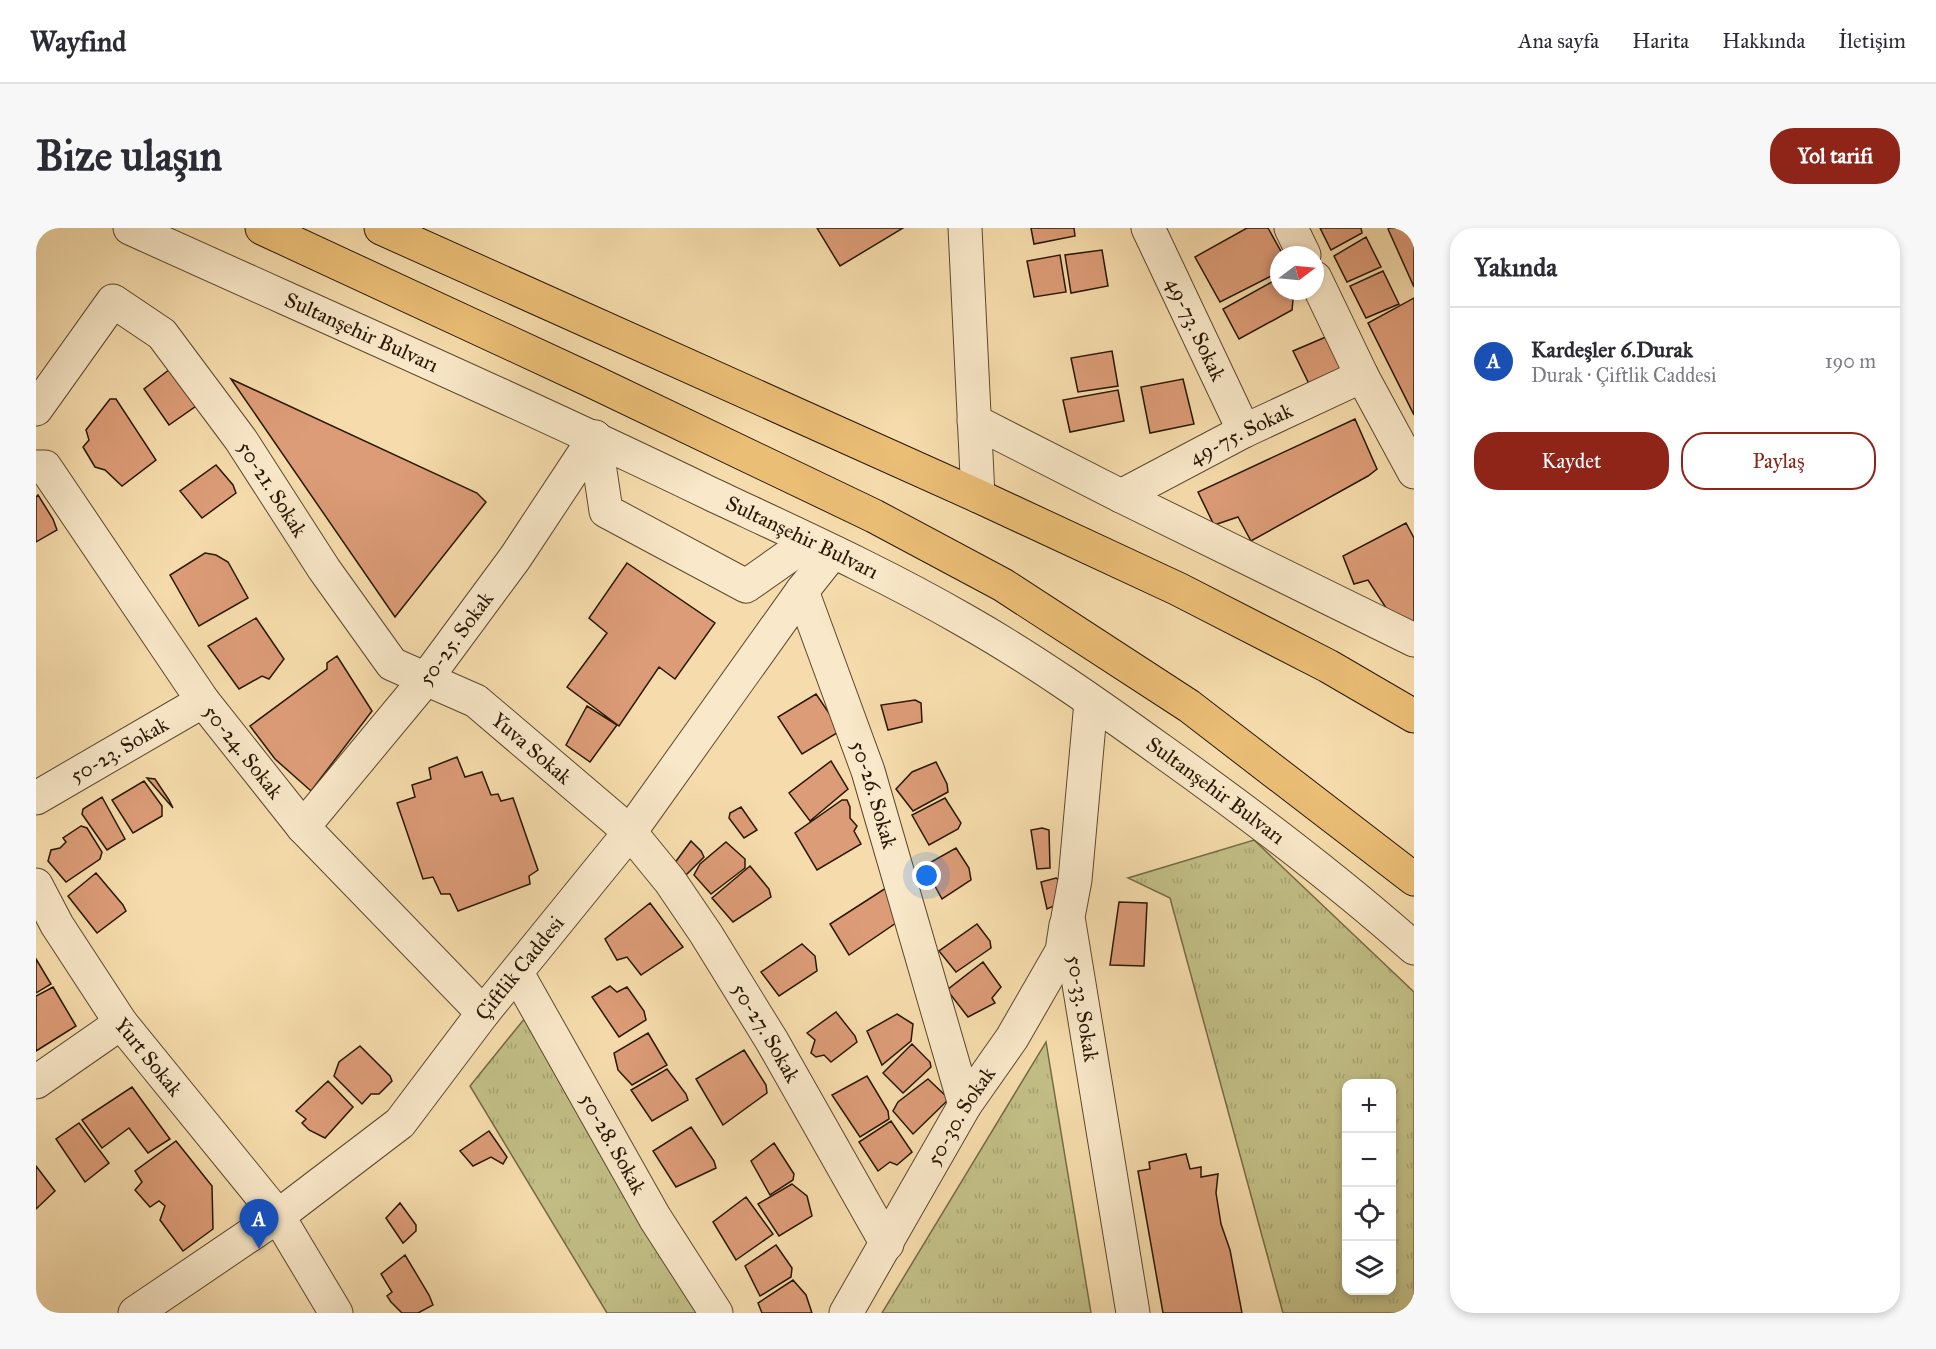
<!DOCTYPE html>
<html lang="tr">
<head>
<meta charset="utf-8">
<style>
	:root { --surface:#fff; --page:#f7f7f7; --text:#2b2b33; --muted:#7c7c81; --line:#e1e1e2; --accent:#8f2418 }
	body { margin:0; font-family:"IM FELL Great Primer",serif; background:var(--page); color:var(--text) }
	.controls { position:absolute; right:18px; bottom:18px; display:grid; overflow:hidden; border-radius:12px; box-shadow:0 3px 9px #0003 }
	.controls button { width:54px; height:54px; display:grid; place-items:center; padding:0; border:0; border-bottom:2px solid var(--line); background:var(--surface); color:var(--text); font:30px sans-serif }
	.compass { position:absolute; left:1234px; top:18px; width:54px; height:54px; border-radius:50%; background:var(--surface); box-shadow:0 3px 9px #0003; rotate:74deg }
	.you { position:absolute; left:891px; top:648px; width:21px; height:21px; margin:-15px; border:4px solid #fff; border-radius:50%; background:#1a73e8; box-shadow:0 0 0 9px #1a73e833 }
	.badge { display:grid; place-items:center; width:39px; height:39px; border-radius:50%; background:var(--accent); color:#fff; font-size:20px; font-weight:700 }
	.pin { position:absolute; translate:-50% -50px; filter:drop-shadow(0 2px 3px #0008) }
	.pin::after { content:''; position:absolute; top:32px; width:21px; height:18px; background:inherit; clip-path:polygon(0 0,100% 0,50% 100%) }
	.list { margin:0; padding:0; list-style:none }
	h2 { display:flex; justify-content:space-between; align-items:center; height:78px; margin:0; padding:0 24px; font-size:26px }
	h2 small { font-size:20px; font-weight:400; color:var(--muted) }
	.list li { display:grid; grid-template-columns:39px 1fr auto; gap:18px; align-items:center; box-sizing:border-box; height:108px; padding:0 24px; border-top:2px solid var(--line) }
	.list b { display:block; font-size:22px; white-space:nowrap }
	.list p { margin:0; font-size:20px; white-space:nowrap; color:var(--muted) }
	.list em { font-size:20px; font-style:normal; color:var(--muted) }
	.actions { display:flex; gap:12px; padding:18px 24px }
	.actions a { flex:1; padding:14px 0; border:2px solid var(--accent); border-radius:24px; text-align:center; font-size:21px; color:var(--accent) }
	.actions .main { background:var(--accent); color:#fff }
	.icon { flex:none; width:33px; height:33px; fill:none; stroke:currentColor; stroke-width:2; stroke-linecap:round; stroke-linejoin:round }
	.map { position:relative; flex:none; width:1378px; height:1085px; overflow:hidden; border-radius:24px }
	header { display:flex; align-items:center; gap:36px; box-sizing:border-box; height:84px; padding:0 30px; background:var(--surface); border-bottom:2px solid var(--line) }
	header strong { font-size:28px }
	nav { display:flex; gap:33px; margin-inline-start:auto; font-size:21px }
	.intro { display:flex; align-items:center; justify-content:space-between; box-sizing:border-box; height:144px; padding:0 36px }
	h1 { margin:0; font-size:42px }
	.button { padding:15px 27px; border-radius:24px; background:var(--accent); color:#fff; font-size:21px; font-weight:700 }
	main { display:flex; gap:36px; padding:0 36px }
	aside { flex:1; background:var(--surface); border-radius:24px; box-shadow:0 3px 9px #0003 }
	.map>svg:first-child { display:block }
	.grass { fill:url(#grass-tufts); stroke:#756b44; stroke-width:1.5; fill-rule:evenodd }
	.building { fill:#dc9c77; stroke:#281702; stroke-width:1.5 }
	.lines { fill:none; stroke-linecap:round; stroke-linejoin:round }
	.minor-casing { stroke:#5c482c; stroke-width:35 }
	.highway-casing { stroke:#281702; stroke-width:35 }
	.minor { stroke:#f9e8c9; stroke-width:33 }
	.highway { stroke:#ebbe76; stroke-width:33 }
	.labels { text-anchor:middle; stroke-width:5; stroke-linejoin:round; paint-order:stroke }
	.street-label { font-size:21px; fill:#281702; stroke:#f9e8c9 }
</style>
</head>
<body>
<header>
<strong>Wayfind</strong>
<nav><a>Ana sayfa</a><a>Harita</a><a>Hakkında</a><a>İletişim</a></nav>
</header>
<div class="intro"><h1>Bize ulaşın</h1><a class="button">Yol tarifi</a></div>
<main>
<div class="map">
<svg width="1378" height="1085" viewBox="0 0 1378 1085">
	<defs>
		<pattern id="grass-tufts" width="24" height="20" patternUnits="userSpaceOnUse" patternTransform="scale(1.5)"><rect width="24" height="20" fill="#c2bf86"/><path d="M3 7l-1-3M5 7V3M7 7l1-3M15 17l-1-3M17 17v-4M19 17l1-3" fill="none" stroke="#a7a372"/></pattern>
	</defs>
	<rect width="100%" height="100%" fill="#f6dcac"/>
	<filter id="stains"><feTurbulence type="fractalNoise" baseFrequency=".00333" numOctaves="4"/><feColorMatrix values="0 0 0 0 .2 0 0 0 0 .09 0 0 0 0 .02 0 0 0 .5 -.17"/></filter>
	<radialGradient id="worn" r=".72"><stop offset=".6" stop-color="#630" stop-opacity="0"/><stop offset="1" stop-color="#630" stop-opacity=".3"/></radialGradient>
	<path class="grass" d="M1218,612L1378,764V1085H1247L1134,670L1092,650ZM1310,856H1356V1062H1310Z
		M489,790L664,1085H571L434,858Z
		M1010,814L1055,1085H846Z"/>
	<path class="building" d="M781,0H867L804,38Z
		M995,0H1038L1039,8L998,16Z
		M1211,0H1232L1247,27H1243V44L1184,74L1159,29Z
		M1284,0H1325L1326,5L1295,22Z
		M1353,0H1378V59L1352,1Z
		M1330,9L1345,39L1311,54L1298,28Z
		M1066,22L1072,58L1035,65L1029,27Z
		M1024,27L1030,64L998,69L991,33Z
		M1347,43L1363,76L1330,90L1314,58Z
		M1243,50V63H1251L1257,72L1256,82L1203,111L1187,81Z
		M1378,70V187L1332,95Z
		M1292,108L1307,146L1275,160L1257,123Z
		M1076,123L1082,158L1042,164L1035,130Z
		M138,138L163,176L133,197L108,161Z
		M195,151L441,265L450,274L359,389Z
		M1147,151L1158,196L1114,205L1105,159Z
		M1082,162L1088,193L1034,204L1027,172Z
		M74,171H80L120,232L86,258L69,242L59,239L47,219L53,212L50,202Z
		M1319,191L1341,241L1332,248L1215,313L1202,289L1178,297L1162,264Z
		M180,237L197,257L200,265L166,290L144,263Z
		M2,267L17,291L21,302L0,314V269Z
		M1370,295L1378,310V394L1352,383L1332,352L1318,356L1307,328Z
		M169,325L180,327L192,334L212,370L163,398L134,347Z
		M591,335L679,395L639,451L623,439L583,498L531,459L571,405L553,390Z
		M220,390L248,431L233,451L226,448L203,461L172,418Z
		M301,428L336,483L275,563L239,531L214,498L291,441V435Z
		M780,466L797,491L801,505L766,526L742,489Z
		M879,472L885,475L886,494L852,502L845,477Z
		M551,478L581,497L554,534L530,517Z
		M421,529L429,549L446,544L455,567L462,566L465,573L477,570L502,642L493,648L494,656L422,683L414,666H405L397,649L387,651L361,575L379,569L376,557L395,551L393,540Z
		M795,533L812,561L774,593L753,565Z
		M900,534L911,556L912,564L877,583L860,561L876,544Z
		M111,550L119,551L133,572L137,580Z
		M108,553L126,578V588L97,605L76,572Z
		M66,569L89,611L71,622L46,586L47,581Z
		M909,570L925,595L922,601L893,617L876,587Z
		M806,572H811L814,579V590L821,598L818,603L825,616L781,642L759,605Z
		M705,579L721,602L708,610L693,590L694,585Z
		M45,598L51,600L66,624L64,631L30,654L12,633L15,622L24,620L30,614L27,610Z
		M1006,600L1013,602L1014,640L1001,641L995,602Z
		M655,613L665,623L668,629L650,647L638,636Z
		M690,614L709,631V640L675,666L658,647L664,636Z
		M920,620L933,640L935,652L906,671L888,638Z
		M714,638L733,661L735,669L697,694L676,670Z
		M60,645L87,677L90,683L61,705L32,668Z
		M1020,650L1025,653L1027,674L1011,681L1005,654Z
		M850,660L860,695L813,727L794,696Z
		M1083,674L1111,675L1108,738L1074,737Z
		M614,675L647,719L605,747L591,729L581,732L569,711Z
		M941,696L954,713L955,720L920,744L903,723Z
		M766,716L779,728L781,743L743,768L725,744Z
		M0,731L15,756L0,765Z
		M947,734L965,759L956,770L959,775L932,789L911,762Z
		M574,758L581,764L591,759L608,783L610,792L583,809L556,769Z
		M17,759L40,798L0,823V768Z
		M800,784L819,808L821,814L795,834L788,827L780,829L775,825L779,812L771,805Z
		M861,786L877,796L875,813L846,837L831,803Z
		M612,805L631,837L596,857L582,842L578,825Z
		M876,816L894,834L895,839L867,865L847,845Z
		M324,818L354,848L356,853L343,866H335L326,876L298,848L303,834Z
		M708,822L730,857L731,865L687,897L660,851Z
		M631,841L650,866L652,872L616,893L595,862Z
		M831,848L852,883L853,891L824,909L796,867Z
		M892,851L913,871L877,906L857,883L862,874Z
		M292,853L317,879L289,910L273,902L266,895L270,891L260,883Z
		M96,859L134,911L112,925L93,900L66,920L46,892Z
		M855,893L876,924L861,937L854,934L842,943L823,914Z
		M43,895L73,935L49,954L20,911Z
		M655,899L678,933L680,940L640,959L617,923Z
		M453,903L471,929L467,936L455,929L437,938L424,923Z
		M140,913L176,958L177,1001L147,1023L124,992L129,978L123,973L114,979L99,962L106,954L99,943Z
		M738,915L758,946L757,952L734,967L715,933Z
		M1150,926L1154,941L1165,939V949L1182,946L1180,965L1185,996L1194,1022L1206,1085H1127L1102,943L1114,941L1113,934Z
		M0,938L19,963L0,981Z
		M756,956L771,968L776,988L743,1008L722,976Z
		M710,969L737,1006L700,1032L677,994Z
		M364,975L380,997V1003L367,1015L350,990Z
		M740,1017L756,1040L755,1049L724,1068L709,1038Z
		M369,1027L393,1067L397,1077L382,1085H366L355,1074L351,1068L356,1064L345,1046Z
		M757,1052L770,1067L776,1085H726L722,1075Z"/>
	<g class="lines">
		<g class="minor-casing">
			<g id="minor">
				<path id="s1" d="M94,0C288,88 483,173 675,266C760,306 847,345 928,392C997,431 1062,477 1126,523C1213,585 1298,649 1378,720"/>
				<path d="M929,0L942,268"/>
				<path id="s2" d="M1112,0L1208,203"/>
				<path d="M1255,0L1268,27"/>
				<path d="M1279,50L1326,148L1378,244"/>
				<path id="s3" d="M0,181L77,73L126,106L205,212L288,341L356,436L440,473L594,604L634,653L670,706L736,813L851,1016"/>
				<path d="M938,193L1085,268L1378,412"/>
				<path d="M559,209L570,283L710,358L774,313"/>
				<path id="s4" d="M0,239H9L167,473L267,599L447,785"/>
				<path id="s5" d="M1085,268L1208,203L1326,148"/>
				<path id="s6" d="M766,363L832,543L929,877"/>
				<path id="s7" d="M1055,474L1039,652L1032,689L1097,1085"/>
				<path id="s8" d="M0,570L167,473"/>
				<path id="s9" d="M267,599L389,452L479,330L559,209"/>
				<path id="s10" d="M0,657L21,697L85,795L242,988L300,1085"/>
				<path id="s11" d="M481,745L619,990L680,1085"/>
				<path d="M0,854L85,795"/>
				<path id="s12" d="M99,1085L242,988L364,895L447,785L594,604L766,363L797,324"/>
				<path id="s13" d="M810,1085L929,877L976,810L1026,723L1030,697"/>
			</g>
		</g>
		<g class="highway-casing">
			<path id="highway" d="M226,0L556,153L838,288L967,357L1153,478L1378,651
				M345,0L942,268L1142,361L1292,438L1378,488"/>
		</g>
		<use href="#minor" class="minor"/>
		<use href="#highway" class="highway"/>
	</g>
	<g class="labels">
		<g class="street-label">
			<text dy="7" stroke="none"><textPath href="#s2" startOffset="112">49-73. Sokak</textPath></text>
			<text dy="7" stroke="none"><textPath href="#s1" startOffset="254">Sultanşehir Bulvarı</textPath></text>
			<text dy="7" stroke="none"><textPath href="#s5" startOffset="135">49-75. Sokak</textPath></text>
			<text dy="7" stroke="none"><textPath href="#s3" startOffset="382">50-21. Sokak</textPath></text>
			<text dy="7" stroke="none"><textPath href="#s1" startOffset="740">Sultanşehir Bulvarı</textPath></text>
			<text dy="7" stroke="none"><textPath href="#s9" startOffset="243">50-25. Sokak</textPath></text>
			<text dy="7" stroke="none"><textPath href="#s8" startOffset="96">50-23. Sokak</textPath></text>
			<text dy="7" stroke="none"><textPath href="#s3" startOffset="759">Yuva Sokak</textPath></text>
			<text dy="7" stroke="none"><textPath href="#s4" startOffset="356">50-24. Sokak</textPath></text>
			<text dy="7" stroke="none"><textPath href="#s1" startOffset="1226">Sultanşehir Bulvarı</textPath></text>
			<text dy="7" stroke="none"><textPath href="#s6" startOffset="216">50-26. Sokak</textPath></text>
			<text dy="7" stroke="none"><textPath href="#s12" startOffset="522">Çiftlik Caddesi</textPath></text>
			<text dy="7" stroke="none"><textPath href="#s7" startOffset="309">50-33. Sokak</textPath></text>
			<text dy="7" stroke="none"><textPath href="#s3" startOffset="1131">50-27. Sokak</textPath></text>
			<text dy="7" stroke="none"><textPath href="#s10" startOffset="206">Yurt Sokak</textPath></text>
			<text dy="7" stroke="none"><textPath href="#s13" startOffset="228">50-30. Sokak</textPath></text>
			<text dy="7" stroke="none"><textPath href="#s11" startOffset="196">50-28. Sokak</textPath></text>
		</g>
	</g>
	<rect width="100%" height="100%" filter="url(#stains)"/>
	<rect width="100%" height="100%" fill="url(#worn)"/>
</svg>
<div class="controls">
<button>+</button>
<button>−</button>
<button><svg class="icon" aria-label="locate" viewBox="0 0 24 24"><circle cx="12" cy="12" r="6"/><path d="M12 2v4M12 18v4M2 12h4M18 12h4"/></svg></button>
<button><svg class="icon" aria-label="layers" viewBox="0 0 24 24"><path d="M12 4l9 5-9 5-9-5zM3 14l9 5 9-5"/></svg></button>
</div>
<svg class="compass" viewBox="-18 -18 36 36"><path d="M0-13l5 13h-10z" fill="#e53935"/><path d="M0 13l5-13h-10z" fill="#7c7c81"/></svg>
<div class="you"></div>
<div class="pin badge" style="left:223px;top:1021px;background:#1a4fb4">A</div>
</div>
<aside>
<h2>Yakında<small></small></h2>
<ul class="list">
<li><span class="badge" style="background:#1a4fb4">A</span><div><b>Kardeşler 6.Durak</b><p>Durak · Çiftlik Caddesi</p></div><em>190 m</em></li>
</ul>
<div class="actions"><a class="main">Kaydet</a><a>Paylaş</a></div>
</aside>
</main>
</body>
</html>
